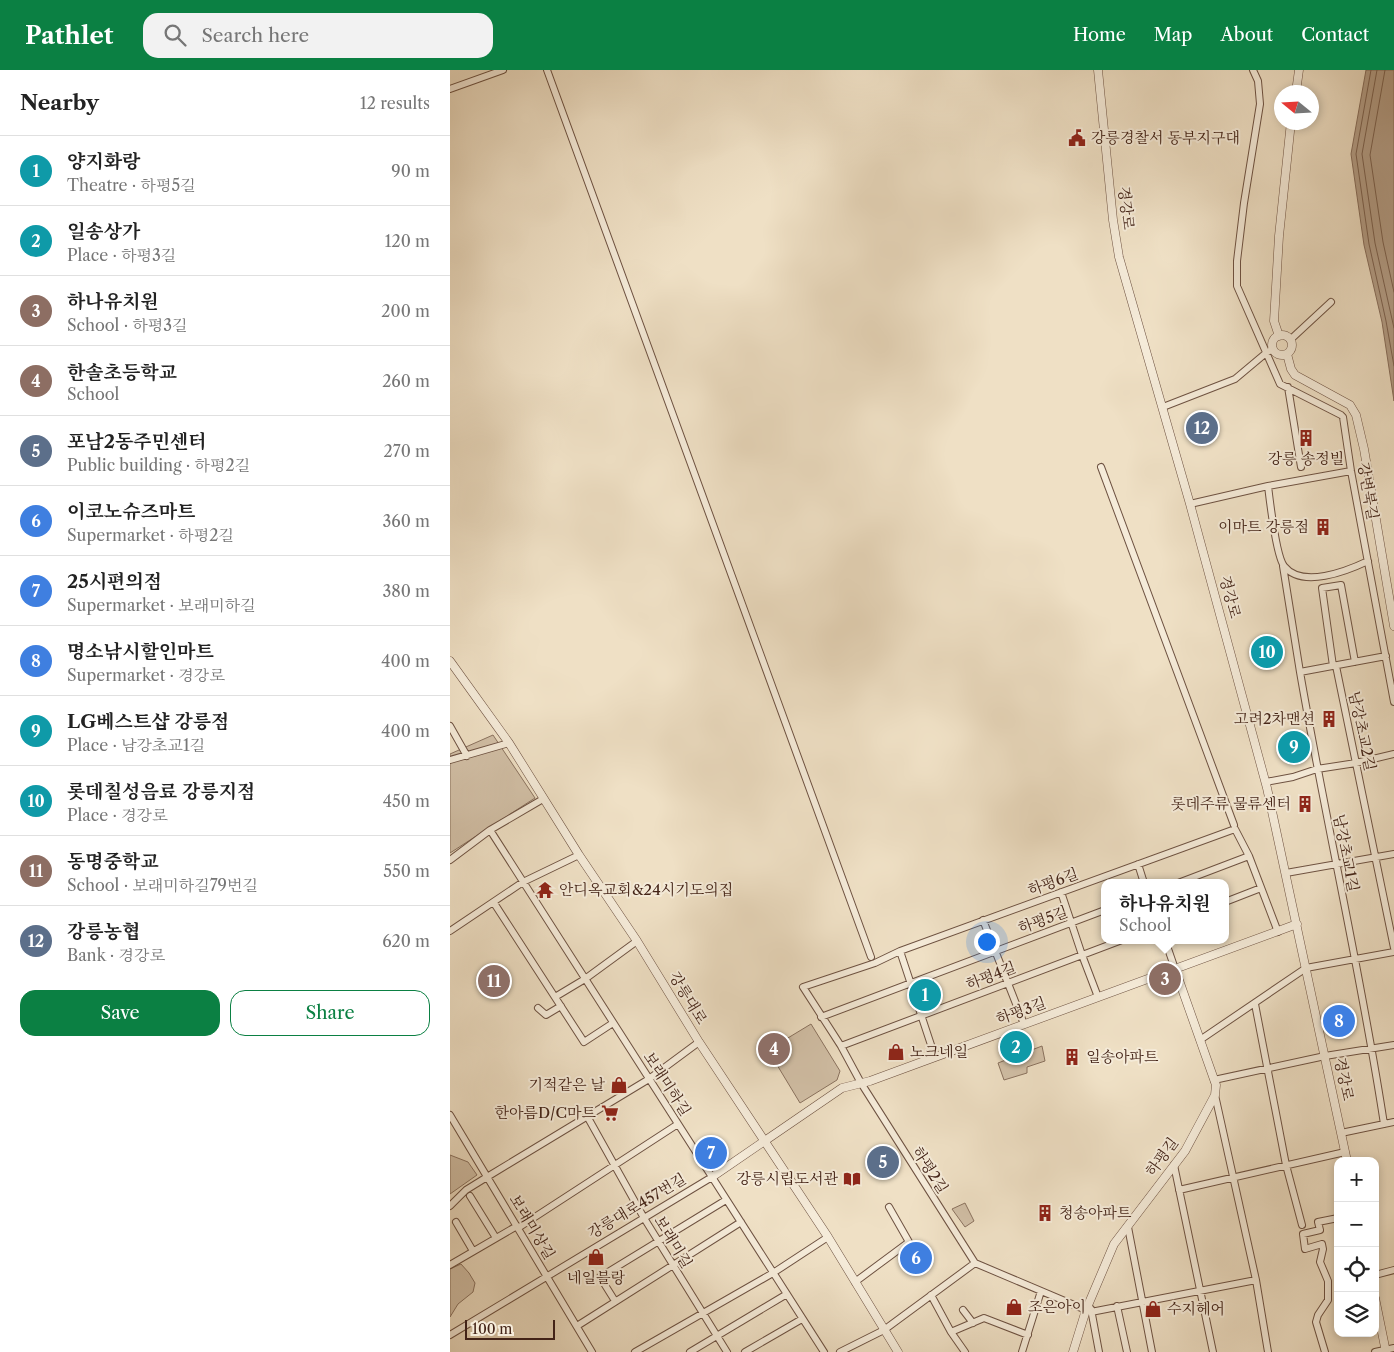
<!DOCTYPE html>
<html lang="en">
<head>
<meta charset="utf-8">
<style>
	:root { --surface:#fff; --page:#f2f2f2; --text:#222; --muted:#767676; --line:#e0e0e0; --accent:#0b8043 }
	body { margin:0; font-family:"Libre Caslon Text","Noto Serif KR",serif; background:var(--page); color:var(--text) }
	.controls { position:absolute; right:15px; bottom:15px; display:grid; overflow:hidden; border-radius:10px; box-shadow:0 2px 8px #0003 }
	.controls button { width:45px; height:45px; display:grid; place-items:center; padding:0; border:0; border-bottom:1px solid var(--line); background:var(--surface); color:var(--text); font:25px sans-serif }
	.compass { position:absolute; left:824px; top:15px; width:45px; height:45px; border-radius:50%; background:var(--surface); box-shadow:0 2px 8px #0003; rotate:288deg }
	.scale { position:absolute; left:15px; bottom:12px; width:90px; box-sizing:border-box; padding-left:5px; border:2px solid #432317; border-top:0; font-size:14px; line-height:18px; white-space:nowrap; color:#432317; -webkit-text-stroke:4px #f5ebd9; paint-order:stroke }
	.you { position:absolute; left:536px; top:871px; width:18px; height:18px; margin:-12px; border:4px solid #fff; border-radius:50%; background:#1a73e8; box-shadow:0 0 0 8px #1a73e833 }
	.badge { display:grid; place-items:center; width:32px; height:32px; border-radius:50%; background:var(--accent); color:#fff; font-size:16px; font-weight:700 }
	.pin { position:absolute; translate:-50% -50%; border:2px solid #fff; box-shadow:0 1px 5px #0006 }
	.popup { position:absolute; left:651px; top:809px; width:128px; height:65px; box-sizing:border-box; display:grid; place-content:center; border-radius:10px; background:var(--surface); filter:drop-shadow(0 1px 4px #0005); font-size:16px; white-space:nowrap; color:var(--muted) }
	.popup b { font-size:19px; color:var(--text) }
	.popup::after { content:''; position:absolute; left:50%; top:100%; margin-left:-10px; border:10px solid transparent; border-top-color:var(--surface) }
	.list { margin:0; padding:0; list-style:none }
	h2 { display:flex; justify-content:space-between; align-items:center; height:65px; margin:0; padding:0 20px; font-size:21px }
	h2 small { font-size:16px; font-weight:400; color:var(--muted) }
	.list li { display:grid; grid-template-columns:32px 1fr auto; gap:15px; align-items:center; box-sizing:border-box; height:70px; padding:0 20px; border-top:1px solid var(--line) }
	.list b { display:block; font-size:19px; white-space:nowrap }
	.list p { margin:0; font-size:16px; white-space:nowrap; color:var(--muted) }
	.list em { font-size:16px; font-style:normal; color:var(--muted) }
	.actions { display:flex; gap:10px; padding:15px 20px }
	.actions a { flex:1; padding:11px 0; border:1px solid var(--accent); border-radius:15px; text-align:center; font-size:18px; color:var(--accent) }
	.actions .main { background:var(--accent); color:#fff }
	.icon { flex:none; width:28px; height:28px; fill:none; stroke:currentColor; stroke-width:2; stroke-linecap:round; stroke-linejoin:round }
	.map { position:relative; flex:none; width:944px; height:1282px; overflow:hidden }
	header { display:flex; align-items:center; gap:30px; box-sizing:border-box; height:70px; padding:0 25px; background:var(--accent); color:#fff }
	header strong { font-size:24px }
	nav { display:flex; gap:28px; margin-inline-start:auto; font-size:18px }
	.search { width:350px; height:45px; background:var(--page); display:flex; align-items:center; gap:12px; box-sizing:border-box; padding:0 18px; border-radius:15px; color:var(--muted); font-size:19px }
	main { display:flex }
	aside { flex:1; background:var(--surface) }
	.map>svg:first-child { display:block }
	.green { fill:#d2c0a7; stroke:#8a725f }
	.water { fill:#b5a08a; stroke:#876e5c }
	.lines { fill:none; stroke-linecap:round; stroke-linejoin:round }
	.shore { stroke:#7c6250; stroke-width:1 }
	.minor-casing { stroke:#6e5242; stroke-width:8 }
	.tertiary-casing { stroke:#6e5242; stroke-width:9 }
	.minor { stroke:#f5ebd9; stroke-width:6 }
	.tertiary { stroke:#f5ebd9; stroke-width:8 }
	.labels { text-anchor:middle; stroke-width:4; stroke-linejoin:round; paint-order:stroke }
	.poi-label { font-size:15px; fill:#432317; stroke:#f5ebd9; text-anchor:start }
	.street-label { font-size:15px; fill:#432317; stroke:#f5ebd9 }
</style>
</head>
<body>
<header>
<strong>Pathlet</strong>
<div class="search"><svg class="icon" aria-label="search" viewBox="0 0 24 24"><circle cx="10" cy="10" r="6"/><path d="M15 15l6 6"/></svg>Search here</div>
<nav><a>Home</a><a>Map</a><a>About</a><a>Contact</a></nav>
</header>
<main>
<aside>
<h2>Nearby<small>12 results</small></h2>
<ul class="list">
<li><span class="badge" style="background:#0f9aa8">1</span><div><b>양지화랑</b><p>Theatre · 하평5길</p></div><em>90 m</em></li>
<li><span class="badge" style="background:#0f9aa8">2</span><div><b>일송상가</b><p>Place · 하평3길</p></div><em>120 m</em></li>
<li><span class="badge" style="background:#8d6e63">3</span><div><b>하나유치원</b><p>School · 하평3길</p></div><em>200 m</em></li>
<li><span class="badge" style="background:#8d6e63">4</span><div><b>한솔초등학교</b><p>School</p></div><em>260 m</em></li>
<li><span class="badge" style="background:#5c6f8a">5</span><div><b>포남2동주민센터</b><p>Public building · 하평2길</p></div><em>270 m</em></li>
<li><span class="badge" style="background:#3f7fe0">6</span><div><b>이코노슈즈마트</b><p>Supermarket · 하평2길</p></div><em>360 m</em></li>
<li><span class="badge" style="background:#3f7fe0">7</span><div><b>25시편의점</b><p>Supermarket · 보래미하길</p></div><em>380 m</em></li>
<li><span class="badge" style="background:#3f7fe0">8</span><div><b>명소낚시할인마트</b><p>Supermarket · 경강로</p></div><em>400 m</em></li>
<li><span class="badge" style="background:#0f9aa8">9</span><div><b>LG베스트샵 강릉점</b><p>Place · 남강초교1길</p></div><em>400 m</em></li>
<li><span class="badge" style="background:#0f9aa8">10</span><div><b>롯데칠성음료 강릉지점</b><p>Place · 경강로</p></div><em>450 m</em></li>
<li><span class="badge" style="background:#8d6e63">11</span><div><b>동명중학교</b><p>School · 보래미하길79번길</p></div><em>550 m</em></li>
<li><span class="badge" style="background:#5c6f8a">12</span><div><b>강릉농협</b><p>Bank · 경강로</p></div><em>620 m</em></li>
</ul>
<div class="actions"><a class="main">Save</a><a>Share</a></div>
</aside>
<div class="map">
<svg width="944" height="1282" viewBox="0 0 944 1282">
	<rect width="100%" height="100%" fill="#efe0c5"/>
	<filter id="stains"><feTurbulence type="fractalNoise" baseFrequency=".004" numOctaves="4"/><feColorMatrix values="0 0 0 0 .2 0 0 0 0 .09 0 0 0 0 .02 0 0 0 .5 -.17"/></filter>
	<radialGradient id="worn" r=".72"><stop offset=".6" stop-color="#630" stop-opacity="0"/><stop offset="1" stop-color="#630" stop-opacity=".3"/></radialGradient>
	<path class="green" d="M43,665L85,728L0,783V684Z
		M361,954L390,1001L387,1010L350,1033L318,980Z
		M592,976L595,991L577,997V1003L554,1010L548,993Z
		M0,1085L18,1092L27,1105L0,1124Z
		M515,1133L524,1151L515,1157L502,1139Z
		M11,1194L19,1203L25,1213L23,1222L8,1234L0,1247V1199Z"/>
	<path class="water" d="M916,0H944V331L932,252L914,175L901,84Z"/>
	<g class="lines">
		<path class="shore" d="M921,0L906,84L919,174L936,251L944,296
			M927,0L912,84L925,173L944,258
			M935,0L920,85L933,172L944,222"/>
		<g class="minor-casing">
			<path id="minor" d="M97,0L421,887
				M803,0L808,11L810,34L794,133L787,191V216L830,314L891,345L893,347L901,401L944,632
				M0,19L53,0
				M840,270L881,232
				M838,317L851,397
				M713,337L785,309L816,283L823,279
				M651,397L784,755
				M818,416C820,432 826,486 834,496C852,519 897,501 918,491
				M740,434L818,416L901,401
				M833,496L850,602
				M883,596L872,518L891,515L905,592
				M886,596L944,878
				M0,656L17,686
				M0,690L59,673
				M816,712L843,707L867,699L906,693L944,684
				M40,760L374,1282
				M0,790L40,760L93,729
				M688,794L694,813
				M836,803L944,784
				M728,813L799,786
				M611,822L632,885L648,927
				M775,832L811,818
				M44,833L134,972L163,953
				M533,850L574,954
				M0,861L73,812L129,785
				M715,870L725,899
				M450,881L485,987
				M105,927L135,909L187,871
				M805,934L836,1095L852,1155
				M88,938L96,945L111,936
				M371,947L655,840
				M750,970L856,898L944,882
				M391,976L672,870
				M764,1010L875,986L944,975
				M765,1025L806,1210L818,1282
				M0,1045L142,1282
				M137,1046L194,1148L277,1282
				M934,1054C911,903 876,753 850,602L936,586
				M891,1063L944,1052
				M724,1095L763,1282
				M729,1120L895,1082
				M20,1126L46,1168
				M0,1136L16,1120L37,1107L199,1009L249,972
				M6,1152L23,1181
				M678,1157L702,1282
				M68,1158L228,1054
				M0,1195L67,1156
				M925,1205L944,1200
				M405,1212L459,1172L439,1137
				M481,1225L501,1262L515,1282
				M165,1231L150,1207L276,1130
				M667,1236L677,1282
				M641,1239L649,1282
				M513,1240L523,1253
				M636,1240L525,1193L411,1013L391,976L353,917L425,893L450,881L785,759L799,786L828,862
				M641,1242L806,1210
				M127,1256L291,1152
				M501,1262L534,1248L578,1265
				M0,1265L262,1107
				M185,1282L323,1203L378,1167
				M240,1282L337,1224
				M295,1282L352,1249
				M390,1282L434,1260L525,1193
				M572,1282L591,1221
				M875,1282L866,1252L868,1245L878,1230V1211L870,1192L873,1179L872,1174L855,1179L853,1164L870,1160L868,1152L888,1148
				M925,1282L944,1278"/>
		</g>
		<g class="tertiary-casing">
			<path id="tertiary" d="M648,0L663,150L669,187L740,434L817,718L897,1091
				M846,22L849,0
				M822 275a10 10 0 1 1 20 0a10 10 0 1 1-20 0Z
				M829,266L824,251L829,166L841,52
				M837,284L841,299L845,305L900,335L906,345L914,379L944,556
				M0,591L59,673L129,785L187,871L249,972L378,1167L448,1282
				M262,1107L392,1018L420,1011L847,854
				M925,1228L936,1282
				M623,1282L636,1240L664,1174L735,1081L765,1025L766,1015L725,899"/>
		</g>
		<use href="#minor" class="minor"/>
		<use href="#tertiary" class="tertiary"/>
	</g>
	<defs>
		<g id="civic-bare" transform="scale(1.35)"><path d="M-.6-6.5H3V-4.5H.6V-3L4-1V1h2V6H-6V1h2V-1L-.6-3ZM-1.2 2.5V6h2.4V2.5Z" fill="#8f2418" stroke="#f5ebd9" stroke-width="2.5" paint-order="stroke"/></g>
		<g id="building-bare" transform="scale(1.35)"><path d="M-4-6H4V6H1V3H-1V6H-4ZM-2.5-4.3h1.7v1.8h-1.7ZM.8-4.3h1.7v1.8H.8ZM-2.5-1h1.7V.8h-1.7ZM.8-1h1.7V.8H.8Z" fill="#8f2418" stroke="#f5ebd9" stroke-width="2.5" paint-order="stroke"/></g>
		<g id="temple-bare" transform="scale(1.35)"><path d="M0-6L5-2H3V0L6.5 2.5H4V6H1.5V3h-3V6H-4V2.5H-6.5L-3 0V-2H-5Z" fill="#8f2418" stroke="#f5ebd9" stroke-width="2.5" paint-order="stroke"/></g>
		<g id="shop-bare" transform="scale(1.35)"><path d="M-5-2.5h2.3a2.7 3.5 0 0 1 5.4 0H5L5.5 6h-11ZM-1.5-2.5h3a1.5 2.3 0 0 0-3 0Z" fill="#8f2418" stroke="#f5ebd9" stroke-width="2.5" paint-order="stroke"/></g>
		<g id="supermarket-bare" transform="scale(1.35)"><path d="M-6-5.5h2.5l.6 2H6L4.5 2H-2.5L-4.4-4H-6ZM-1.5 3.2a1.3 1.3 0 1 0 .1 0ZM3 3.2a1.3 1.3 0 1 0 .1 0Z" fill="#8f2418" stroke="#f5ebd9" stroke-width="2.5" paint-order="stroke"/></g>
		<g id="library-bare" transform="scale(1.35)"><path d="M-6-4Q-3-5.5-.7-3.5V5Q-3 3-6 4ZM6-4Q3-5.5 .7-3.5V5Q3 3 6 4Z" fill="#8f2418" stroke="#f5ebd9" stroke-width="2.5" paint-order="stroke"/></g>
	</defs>
	<g fill-rule="evenodd">
		<use href="#civic-bare" x="627" y="68"/>
		<use href="#building-bare" x="856" y="368"/>
		<use href="#building-bare" x="873" y="457"/>
		<use href="#building-bare" x="879" y="649"/>
		<use href="#building-bare" x="855" y="734"/>
		<use href="#temple-bare" x="95" y="820"/>
		<use href="#shop-bare" x="446" y="982"/>
		<use href="#building-bare" x="622" y="987"/>
		<use href="#shop-bare" x="169" y="1015"/>
		<use href="#supermarket-bare" x="160" y="1043"/>
		<use href="#library-bare" x="402" y="1109"/>
		<use href="#building-bare" x="595" y="1143"/>
		<use href="#shop-bare" x="146" y="1187"/>
		<use href="#shop-bare" x="564" y="1237"/>
		<use href="#shop-bare" x="703" y="1239"/>
	</g>
	<g class="labels">
		<g class="poi-label">
			<text x="641" y="73">강릉경찰서 동부지구대</text>
			<text x="856" y="394" text-anchor="middle">강릉 송정빌</text>
			<text x="859" y="462" text-anchor="end">이마트 강릉점</text>
			<text x="865" y="654" text-anchor="end">고려2차맨션</text>
			<text x="841" y="739" text-anchor="end">롯데주류 물류센터</text>
			<text x="109" y="825">안디옥교회&amp;24시기도의집</text>
			<text x="460" y="987">노크네일</text>
			<text x="636" y="992">일송아파트</text>
			<text x="155" y="1020" text-anchor="end">기적같은 날</text>
			<text x="146" y="1048" text-anchor="end">한아름D/C마트</text>
			<text x="388" y="1114" text-anchor="end">강릉시립도서관</text>
			<text x="609" y="1148">청송아파트</text>
			<text x="146" y="1213" text-anchor="middle">네일블랑</text>
			<text x="578" y="1242">조은아이</text>
			<text x="717" y="1244">수지헤어</text>
		</g>
		<g class="street-label">
			<text transform="translate(676 138) rotate(83)" y="5">경강로</text>
			<text transform="translate(918 421) rotate(80)" y="5">강변북길</text>
			<text transform="translate(780 527) rotate(75)" y="5">경강로</text>
			<text transform="translate(912 661) rotate(78)" y="5">남강초교2길</text>
			<text transform="translate(896 783) rotate(79)" y="5">남강초교1길</text>
			<text transform="translate(603 812) rotate(-20)" y="5">하평6길</text>
			<text transform="translate(593 850) rotate(-20)" y="5">하평5길</text>
			<text transform="translate(541 906) rotate(-21)" y="5">하평4길</text>
			<text transform="translate(238 928) rotate(59)" y="5">강릉대로</text>
			<text transform="translate(571 941) rotate(-20)" y="5">하평3길</text>
			<text transform="translate(894 1009) rotate(78)" y="5">경강로</text>
			<text transform="translate(217 1014) rotate(57)" y="5">보래미하길</text>
			<text transform="translate(712 1087) rotate(-54)" y="5">하평길</text>
			<text transform="translate(480 1100) rotate(57)" y="5">하평2길</text>
			<text transform="translate(187 1136) rotate(-31)" y="5">강릉대로457번길</text>
			<text transform="translate(82 1157) rotate(59)" y="5">보래미상길</text>
			<text transform="translate(223 1172) rotate(59)" y="5">보래미길</text>
		</g>
	</g>
	<rect width="100%" height="100%" filter="url(#stains)"/>
	<rect width="100%" height="100%" fill="url(#worn)"/>
</svg>
<div class="controls">
<button>+</button>
<button>−</button>
<button><svg class="icon" aria-label="locate" viewBox="0 0 24 24"><circle cx="12" cy="12" r="6"/><path d="M12 2v4M12 18v4M2 12h4M18 12h4"/></svg></button>
<button><svg class="icon" aria-label="layers" viewBox="0 0 24 24"><path d="M12 4l9 5-9 5-9-5zM3 14l9 5 9-5"/></svg></button>
</div>
<svg class="compass" viewBox="-18 -18 36 36"><path d="M0-13l5 13h-10z" fill="#e53935"/><path d="M0 13l5-13h-10z" fill="#767676"/></svg>
<div class="scale">100 m</div>
<div class="you"></div>
<div class="pin badge" style="left:475px;top:925px;background:#0f9aa8">1</div>
<div class="pin badge" style="left:566px;top:977px;background:#0f9aa8">2</div>
<div class="pin badge" style="left:715px;top:909px;background:#8d6e63">3</div>
<div class="popup"><b>하나유치원</b>School</div>
<div class="pin badge" style="left:324px;top:979px;background:#8d6e63">4</div>
<div class="pin badge" style="left:433px;top:1092px;background:#5c6f8a">5</div>
<div class="pin badge" style="left:466px;top:1188px;background:#3f7fe0">6</div>
<div class="pin badge" style="left:261px;top:1083px;background:#3f7fe0">7</div>
<div class="pin badge" style="left:889px;top:951px;background:#3f7fe0">8</div>
<div class="pin badge" style="left:844px;top:677px;background:#0f9aa8">9</div>
<div class="pin badge" style="left:817px;top:582px;background:#0f9aa8">10</div>
<div class="pin badge" style="left:44px;top:911px;background:#8d6e63">11</div>
<div class="pin badge" style="left:752px;top:358px;background:#5c6f8a">12</div>
</div>
</main>
</body>
</html>
